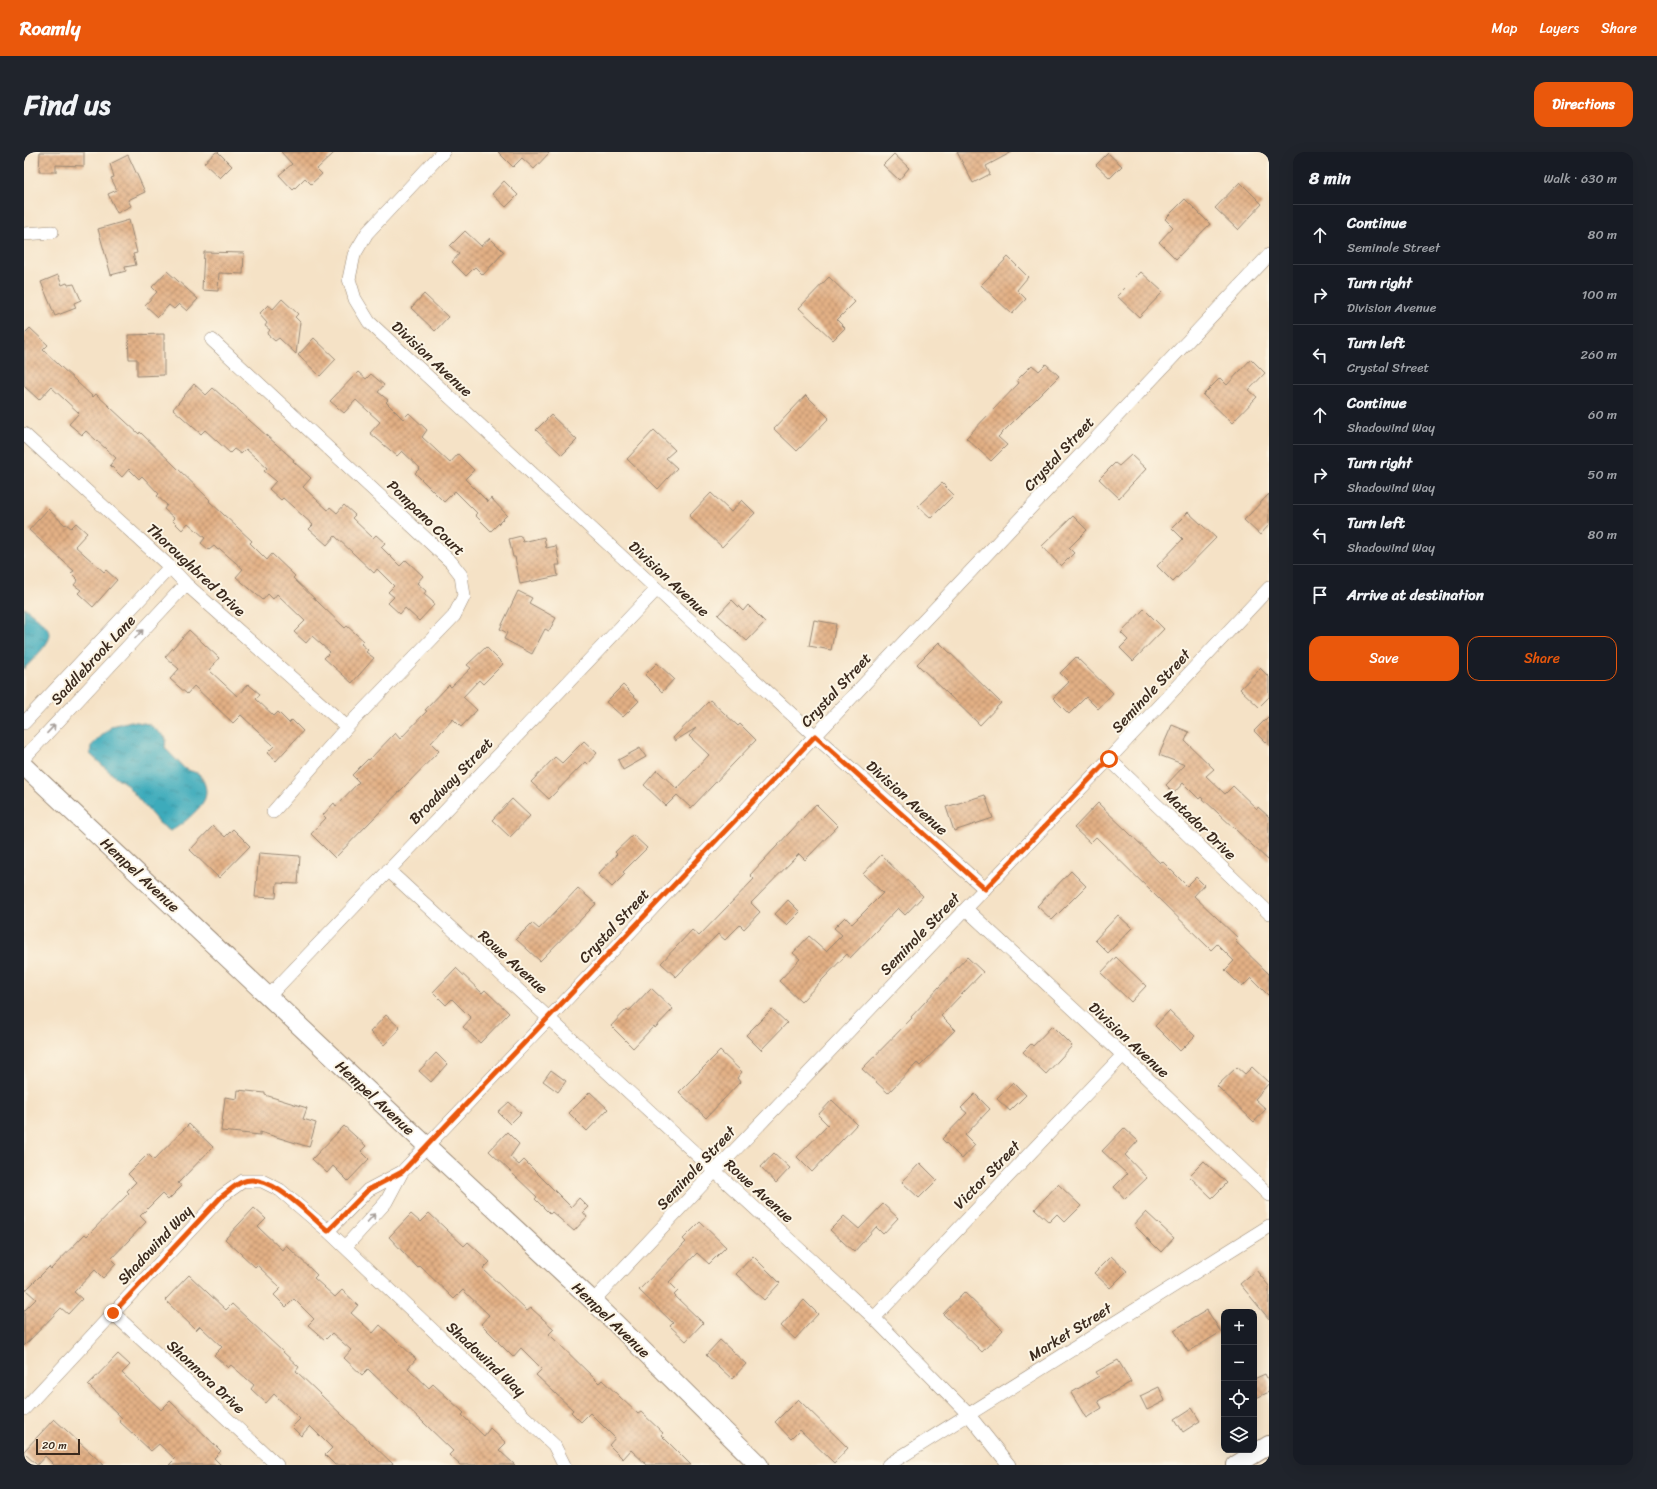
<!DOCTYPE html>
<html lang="en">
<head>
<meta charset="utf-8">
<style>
	:root { --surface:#171b24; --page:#20242c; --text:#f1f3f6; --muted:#9ea1a6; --line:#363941; --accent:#ea580c }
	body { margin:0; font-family:Sriracha,sans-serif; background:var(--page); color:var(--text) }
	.controls { position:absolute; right:12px; bottom:12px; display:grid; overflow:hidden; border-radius:8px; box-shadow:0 4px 16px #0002 }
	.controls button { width:36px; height:36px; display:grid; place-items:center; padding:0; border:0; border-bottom:1px solid var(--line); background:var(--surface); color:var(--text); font:20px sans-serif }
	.scale { position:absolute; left:12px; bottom:10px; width:44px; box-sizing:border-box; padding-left:4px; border:2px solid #3b2a1e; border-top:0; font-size:11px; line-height:14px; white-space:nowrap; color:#3b2a1e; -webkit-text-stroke:3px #fcf5e5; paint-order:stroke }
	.stop { position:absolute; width:12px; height:12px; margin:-9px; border:3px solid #ea580c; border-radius:50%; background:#fff }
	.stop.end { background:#ea580c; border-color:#fff; box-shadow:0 1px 4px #0008 }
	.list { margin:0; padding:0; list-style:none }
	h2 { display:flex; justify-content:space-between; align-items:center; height:52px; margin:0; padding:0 16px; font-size:17px }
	h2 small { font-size:13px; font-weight:400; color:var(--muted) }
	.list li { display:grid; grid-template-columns:26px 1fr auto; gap:12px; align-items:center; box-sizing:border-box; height:60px; padding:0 16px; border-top:1px solid var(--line) }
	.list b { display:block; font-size:15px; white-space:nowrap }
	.list p { margin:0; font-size:13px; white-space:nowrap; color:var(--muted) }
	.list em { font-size:13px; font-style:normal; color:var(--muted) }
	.actions { display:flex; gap:8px; padding:12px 16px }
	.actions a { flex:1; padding:9px 0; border:1px solid var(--accent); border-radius:12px; text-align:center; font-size:14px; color:var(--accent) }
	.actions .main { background:var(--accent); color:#fff }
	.icon { flex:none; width:22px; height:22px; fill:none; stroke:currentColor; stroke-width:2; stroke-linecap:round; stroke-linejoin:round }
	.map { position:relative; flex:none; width:1245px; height:1313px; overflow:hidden; border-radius:12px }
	header { display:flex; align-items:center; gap:24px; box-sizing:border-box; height:56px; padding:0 20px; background:var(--accent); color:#fff }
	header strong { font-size:19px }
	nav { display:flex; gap:22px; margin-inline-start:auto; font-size:14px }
	.intro { display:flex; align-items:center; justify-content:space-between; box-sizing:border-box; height:96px; padding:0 24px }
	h1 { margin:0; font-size:28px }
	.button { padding:10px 18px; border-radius:12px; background:var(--accent); color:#fff; font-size:14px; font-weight:700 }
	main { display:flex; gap:24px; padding:0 24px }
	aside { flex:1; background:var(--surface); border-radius:12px; box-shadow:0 4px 16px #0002 }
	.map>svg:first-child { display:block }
	.water { fill:url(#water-ripples); stroke:#3c6a6c }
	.building { fill:url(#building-cross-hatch) }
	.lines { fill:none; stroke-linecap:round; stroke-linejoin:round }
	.street-casing { stroke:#988672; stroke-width:14 }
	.secondary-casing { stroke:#988672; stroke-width:20 }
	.street { stroke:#fff; stroke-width:13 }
	.secondary { stroke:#fff; stroke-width:18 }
	.oneway { stroke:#a79f9a }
	.route { stroke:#ea580c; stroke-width:5 }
	.labels { text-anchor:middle; stroke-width:4; stroke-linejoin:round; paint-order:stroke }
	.street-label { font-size:15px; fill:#3b2a1e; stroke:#fcf5e5 }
</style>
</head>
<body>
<header>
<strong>Roamly</strong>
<nav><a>Map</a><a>Layers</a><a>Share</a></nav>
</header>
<div class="intro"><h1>Find us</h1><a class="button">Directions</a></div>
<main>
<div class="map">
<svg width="1245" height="1313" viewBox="0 0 1245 1313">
	<defs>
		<pattern id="water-ripples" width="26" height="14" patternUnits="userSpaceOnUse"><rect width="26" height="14" fill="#3dabbb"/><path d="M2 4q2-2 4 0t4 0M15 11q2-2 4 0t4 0" fill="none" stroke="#348b97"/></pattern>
		<pattern id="building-cross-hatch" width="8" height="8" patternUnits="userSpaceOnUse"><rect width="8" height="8" fill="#e3b085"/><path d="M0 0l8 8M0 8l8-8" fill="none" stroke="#b98f6c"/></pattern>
	</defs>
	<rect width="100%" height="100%" fill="#fcf5e5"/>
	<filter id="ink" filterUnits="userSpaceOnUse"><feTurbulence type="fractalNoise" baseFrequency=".025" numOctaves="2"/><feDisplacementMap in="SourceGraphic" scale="8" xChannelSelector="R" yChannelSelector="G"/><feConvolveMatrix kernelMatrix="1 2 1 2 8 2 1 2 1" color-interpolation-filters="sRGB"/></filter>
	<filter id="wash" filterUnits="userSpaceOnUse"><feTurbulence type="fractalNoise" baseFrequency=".012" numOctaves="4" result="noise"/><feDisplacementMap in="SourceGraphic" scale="16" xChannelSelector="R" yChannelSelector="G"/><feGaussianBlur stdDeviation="0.9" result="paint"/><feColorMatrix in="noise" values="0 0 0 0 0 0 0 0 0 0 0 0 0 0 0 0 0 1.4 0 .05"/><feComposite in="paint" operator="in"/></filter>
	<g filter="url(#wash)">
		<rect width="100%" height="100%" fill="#f5e2c6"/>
		<path class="water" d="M0,455C6,460 26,475 26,482C27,491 6,510 0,517Z
			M107,569L125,572L142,586L141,596L161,617L176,622C180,630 184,637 181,646C178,656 155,676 146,679L135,671L101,631L89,623L66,602L67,594L88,574Z"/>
		<g id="blocks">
			<path class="building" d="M16,0H60V14L32,13V20H15Z
				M192,0H194L208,14L196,26L180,11Z
				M257,0H311L293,17L298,22L287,32L281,26L269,38L255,23L268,12Z
				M474,0H526L510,17L498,6L489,15Z
				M933,0H988L962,14L966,22L949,31Z
				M1084,1L1098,14L1086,26L1072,13Z
				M870,2L885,16L875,28L859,13Z
				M104,3L121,40L104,48L107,54L93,61L84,42L93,38L87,26L90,25L86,12Z
				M480,29L494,43L482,55L468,42Z
				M1216,30L1238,52L1214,78L1191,56Z
				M1161,47L1186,72L1152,107L1135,90L1149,75L1141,67Z
				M105,68L113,101L109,102L112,113L101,115L102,119L87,123L74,77Z
				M441,79L457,94L466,86L480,100L459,123L451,115L442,124L428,110L435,102L426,94Z
				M180,100L220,101L219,122L195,121L194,139L178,138Z
				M984,105L1004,125L993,138L1002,147L988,162L957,133Z
				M143,119L174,147L163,159L155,152L150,157L145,153L134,165L121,153L133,140L128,135Z
				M1117,120L1139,140L1115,165L1093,144Z
				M34,123L38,133L43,131L44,133L50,132L57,148L50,151L52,156L31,164L17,130Z
				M805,125L831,150L813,168L821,176L809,188L775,156Z
				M400,142L424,165L411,179L387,156Z
				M258,147L274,162L271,165L276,170L272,202L255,186L251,189L243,182L246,178L241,174L243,171L235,162L244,153L249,157Z
				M6,176L24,193L19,198L69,245L72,242L115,282L116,280L186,348L185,349L228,389L226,391L243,408L248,402L271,424L269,426L321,476L323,474L340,489L337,492L344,498L342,500L350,506L328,531L300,506L306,500L288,484L282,491L270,480L281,469L253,442L249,447L244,442L239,448L212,425L219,417L196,397L194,398L190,394L185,398L177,391L181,386L164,371L158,378L148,368L150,366L140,357L143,353L133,344L135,342L118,324L115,327L105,317L98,325L86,313L92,306L62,279L58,283L45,272L55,261L27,235L15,248L0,234V182Z
				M140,182V223L113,224V207H105L104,183Z
				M290,186L312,207L296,224L274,203Z
				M1227,207L1241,221L1225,238L1233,245L1208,271L1179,243L1196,226L1203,233Z
				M1022,212L1035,224L974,285L983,293L967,309L942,286L995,231L993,228L1008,213L1015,219Z
				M334,220L342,227L347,222L360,233L354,240L364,248L362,250L379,267L385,261L403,278L398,285L426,311L434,302L450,318L441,327L464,350L467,346L483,363L467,379L451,363L453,361L431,339L420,350L391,321L396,316L378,299L373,304L346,281L356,270L332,248L320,261L306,249Z
				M170,232L182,243L189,236L270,308L269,309L287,326L279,335L304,358L306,355L313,361L320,353L331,363L328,366L349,386L352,383L361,391L357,395L376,414L382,408L399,424L393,431L402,439L400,442L409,450L410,453L395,469L381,456L376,462L364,451L370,445L364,440L370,434L353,417L350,421L311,384L303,393L285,377L289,373L259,346L257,348L245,337L252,329L240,319L243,316L222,297L217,302L210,297L206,301L181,278L177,282L149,257Z
				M782,243L805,266L773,299L750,277Z
				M527,263L553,288L538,303L512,278Z
				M630,278L651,298L642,306L653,316L634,337L603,307Z
				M1107,303L1122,317L1095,346L1075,327L1091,311L1095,314Z
				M918,331L930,343L907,366L894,354Z
				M687,341L707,360L718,348L731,361L698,395L665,364Z
				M1245,342V373L1236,383L1220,368Z
				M24,357L41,373L42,372L47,376L52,371L63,381L51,394L80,420L82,418L93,428L69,455L54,441L57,438L50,433L54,428L47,421L50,419L5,378Z
				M1164,360L1192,386L1149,430L1133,414L1159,387L1148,376Z
				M1049,364L1063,378L1045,396L1050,401L1037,414L1018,394Z
				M497,384L499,390L520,385L522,396L532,394L536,413H532L534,424L496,432L491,405H489L485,387Z
				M494,439L508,446L505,451L532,466L525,479L521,477L508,502L480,487L483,481L476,477Z
				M708,448L719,459L724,453L741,470L723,489L694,463Z
				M1120,457L1140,477L1109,509L1096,496L1104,488L1097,481Z
				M790,468L812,472L807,498L785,494Z
				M165,478L195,506L185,518L213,544L224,532L236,542L232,547L250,564L254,560L265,571L268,568L279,579L252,609L243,601L250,594L217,563L209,571L170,534L163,542L146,527L155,517L141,505Z
				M915,490L977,551L956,573L893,512Z
				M462,495L479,512L459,532L455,528L439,545L453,558L437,575L429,567L407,591L415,599L311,706L287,682L302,666L299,663L310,651L312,654L335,630L328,623L344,607L345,608L371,581L376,587L403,559L401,558L425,533L427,535L447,516L443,513Z
				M1052,505L1089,541L1074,557L1062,545L1045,562L1029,546L1045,530L1036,521Z
				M633,511L650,527L638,540L621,523Z
				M1236,516L1245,525V545L1235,555L1216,537Z
				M599,533L615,549L599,565L582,550Z
				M686,548L714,574L716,572L732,588L667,656L653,643L642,654L620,633L633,618L653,637L685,603L665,584L672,576L651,589L649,586Z
				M1245,564V594L1230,579Z
				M1148,573L1165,580L1161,589L1190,617L1182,624L1201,642L1209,634L1233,657L1234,655L1245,665V709L1177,645L1175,647L1159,631L1150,641L1142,633L1161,613L1135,603Z
				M560,589L573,601L563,612L561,610L525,647L507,630L531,605L538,611Z
				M616,596L622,605L599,618L594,608Z
				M961,643L969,666L930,679L922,655Z
				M488,647L506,664L486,685L468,668Z
				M1074,651L1136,711L1138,709L1163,734L1172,725L1180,733L1170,744L1214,786L1211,789L1245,822V844L1227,826L1218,835L1201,818L1210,809L1193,792L1187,798L1072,685L1066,691L1050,676Z
				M792,652L814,674L781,708L775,702L727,751L736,760L720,777L716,773L701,788L694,782L652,825L637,811L668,778L675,784L730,727L726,723Z
				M189,674L201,685L209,677L226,694L195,726L166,698Z
				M609,683L623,696L599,720L601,722L588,735L574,722L593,702L591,700Z
				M235,701L276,704L274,732L253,731L252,746L231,745Z
				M857,703L899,744L881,763L874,756L826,806L823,802L777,850L755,829L776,807L769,801L785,784L802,799L818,783L810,776L821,765L828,772L859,741L839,722Z
				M1047,719L1062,734L1028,768L1013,754Z
				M554,736L572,752L516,809L492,787L508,771L515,777Z
				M764,748L776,760L763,773L751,762Z
				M1094,763L1108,776L1084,801L1071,788Z
				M943,805L959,820L917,864L931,878L896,914L893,911L864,941L838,917L888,866L887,865Z
				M1092,805L1122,834L1107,850L1077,821Z
				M432,816L458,841L461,838L485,861L456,891L439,875L447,866L428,847L422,853L409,840Z
				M627,836L649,857L631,876L630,874L609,896L587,874L603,857L605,859Z
				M748,857L763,871L737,898L722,883Z
				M1145,859L1171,884L1156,899L1131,874Z
				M362,863L376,876L360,893L346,880Z
				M1028,874L1048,894L1022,922L999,900L1007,892L1009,894Z
				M696,899L718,920L713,926L716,930L682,966L655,940Z
				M412,901L423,912L407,930L395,919Z
				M1213,915L1221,922L1228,915L1245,931L1231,947L1242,957L1230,970L1193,934Z
				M527,918L542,929L534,940L519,929Z
				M989,930L1002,943L986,959L973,947Z
				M214,938L241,941V943L283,956L279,967L292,971L285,995L236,980V983L197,979L201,945L213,947Z
				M566,940L584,957L563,979L545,961Z
				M951,942L966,957L941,983L951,993L938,1007L918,987L943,961L937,956Z
				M808,948L833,972L788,1020L773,1005L804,973L794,963Z
				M485,950L497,961L486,972L474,960Z
				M165,972L189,995L154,1031L158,1034L144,1048L138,1042L116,1064L122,1070L87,1107L92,1112L79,1126L71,1118L50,1140L58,1147L44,1162L37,1156L0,1194V1159L12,1147L2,1138L25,1115L27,1117L61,1082L63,1084L105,1041L103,1039L112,1030L104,1022L124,1002L130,1008Z
				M320,974L342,994L337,999L345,1007L324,1029L309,1014L303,1021L288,1007Z
				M1100,976L1114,989L1101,1003L1123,1026L1101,1047L1090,1035L1103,1022L1078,999Z
				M483,980L495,992L486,1005L495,1013L500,1008L547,1055L555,1046L564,1055L559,1060L563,1065L550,1079L528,1060L526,1062L511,1047L513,1045L465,999Z
				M750,1001L766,1016L752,1031L737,1015Z
				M1180,1009L1203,1031L1188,1046L1165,1024Z
				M896,1011L913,1028L895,1046L878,1030Z
				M1034,1032L1057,1054L1041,1070L1033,1062L1025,1070L1011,1057Z
				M859,1052L874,1066L859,1082L852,1075L830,1100L806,1078L820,1064L835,1077Z
				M230,1056L242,1067L234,1075L258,1098L262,1093L293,1123L290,1126L311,1145L318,1138L334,1153L327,1161L349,1181L356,1173L392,1207L384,1216L405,1236L409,1232L440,1261L438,1263L460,1284L466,1276L482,1291L475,1298L491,1313H436L425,1303L429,1299L344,1217L338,1223L320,1206L327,1198L308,1181L301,1188L284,1173L290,1167L270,1147L262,1155L250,1143L257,1136L233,1113L231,1115L201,1087Z
				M1122,1060L1150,1086L1137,1100L1110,1073Z
				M405,1061L440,1094L444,1090L466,1110L459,1117L503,1159L507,1156L530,1177L525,1182L575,1231L578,1228L614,1262L617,1260L639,1281L637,1283L667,1313H623L607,1298L599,1307L585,1293L591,1286L566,1261L557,1270L547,1260L549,1258L512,1223L518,1217L497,1196L489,1205L474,1190H475L457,1172L465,1163L439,1138L430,1147L396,1114L394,1116L365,1085L387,1062L396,1070Z
				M676,1070L702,1095L685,1112L673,1101L645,1130L654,1139L650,1143L679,1171L662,1189L646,1174L649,1171L615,1138L662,1090L659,1087Z
				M729,1104L756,1131L740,1148L712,1122Z
				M1087,1104L1103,1119L1086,1136L1070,1121Z
				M1232,1118L1245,1134V1167L1216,1132Z
				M165,1123L202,1158L208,1152L275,1215L272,1219L370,1313H311L301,1303L308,1296L286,1274L277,1284L268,1275L276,1267L250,1242L242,1251L227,1237L230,1233L207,1213L204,1216L190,1203L198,1195L176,1174L172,1178L141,1148Z
				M940,1140L979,1178L958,1200L919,1162Z
				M780,1148L794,1162L771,1187L757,1174Z
				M1183,1158L1197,1180L1164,1200L1150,1178Z
				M696,1188L722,1212L708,1227L682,1203Z
				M94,1202L106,1213L98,1221L137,1258L146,1249L197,1299L190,1306L197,1313H145L151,1307L135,1292L127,1299L95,1269L98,1266L64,1233Z
				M1094,1208L1107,1230L1074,1249L1078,1256L1062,1266L1047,1241L1075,1224L1072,1220Z
				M1241,1222L1245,1230V1240L1230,1247V1227Z
				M1135,1235L1141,1249L1123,1258L1116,1244Z
				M774,1247L824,1296L810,1311L776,1278L767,1287L751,1270Z
				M1168,1256L1176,1269L1159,1280L1151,1267Z
				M30,1267L80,1313H30L21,1304L13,1313L0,1301V1299Z"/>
		</g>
	</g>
	<g filter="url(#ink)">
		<use href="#blocks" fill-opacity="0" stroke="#988672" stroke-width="1"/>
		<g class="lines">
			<g class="street-casing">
				<path id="street" d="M419,0L343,81L330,103L325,127L331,147L345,170L791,584L961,737
					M0,82L28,80
					M188,188L427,410L437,423L440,444L430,464L323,575L249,660
					M0,282L146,415L162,432L323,575
					M0,571L146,415
					M0,606L162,432
					M1085,607L1245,761
					M364,718L850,1166L944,1262L985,1313
					M942,757L1099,903L1245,1043
					M244,845L633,437
					M304,1079L344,1038L378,1020
					M321,1095L362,1050L378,1020L526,865L1245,103
					M569,1149L690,1020L1085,607L1245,436
					M89,1161L253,1313
					M850,1166L1099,903
					M0,1257L198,1044L219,1029H238L256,1038L304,1079L530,1293L540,1313
					M864,1313L1245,1074"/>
			</g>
			<g class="secondary-casing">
				<path id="secondary" d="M0,614L388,980L569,1149L735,1313
					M1212,1313L1245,1293"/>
			</g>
			<use href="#street" class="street"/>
			<use href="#secondary" class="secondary"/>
		</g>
		<defs><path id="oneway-shaft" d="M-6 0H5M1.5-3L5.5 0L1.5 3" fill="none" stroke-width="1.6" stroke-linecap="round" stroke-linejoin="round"/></defs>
		<g class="oneway">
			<use href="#oneway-shaft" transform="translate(115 482) rotate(-47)"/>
			<use href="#oneway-shaft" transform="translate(27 577) rotate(-47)"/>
			<use href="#oneway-shaft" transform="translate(347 1066) rotate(-48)"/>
		</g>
	</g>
	<g class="lines" filter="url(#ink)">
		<path class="route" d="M89,1161L198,1044C204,1040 211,1033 218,1030C244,1018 285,1063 304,1079L344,1038L378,1020L791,584L961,737L1085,607"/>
	</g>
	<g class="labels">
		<g class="street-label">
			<text transform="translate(408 207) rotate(43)" y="5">Division Avenue</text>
			<text transform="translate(1035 302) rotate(-47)" y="5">Crystal Street</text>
			<text transform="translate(402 366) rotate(44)" y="5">Pompano Court</text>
			<text transform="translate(172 418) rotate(43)" y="5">Thoroughbred Drive</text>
			<text transform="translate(645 427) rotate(43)" y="5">Division Avenue</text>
			<text transform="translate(69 508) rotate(-47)" y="5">Saddlebrook Lane</text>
			<text transform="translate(812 538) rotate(-47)" y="5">Crystal Street</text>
			<text transform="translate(1127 539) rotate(-47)" y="5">Seminole Street</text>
			<text transform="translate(427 629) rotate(-46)" y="5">Broadway Street</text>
			<text transform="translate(883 646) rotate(42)" y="5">Division Avenue</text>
			<text transform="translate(1176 673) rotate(44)" y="5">Matador Drive</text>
			<text transform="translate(116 723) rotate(43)" y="5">Hempel Avenue</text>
			<text transform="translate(590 774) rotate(-47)" y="5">Crystal Street</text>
			<text transform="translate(896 782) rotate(-46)" y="5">Seminole Street</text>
			<text transform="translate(489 810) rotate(42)" y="5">Rowe Avenue</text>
			<text transform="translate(1105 888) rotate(43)" y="5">Division Avenue</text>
			<text transform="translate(351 946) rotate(43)" y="5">Hempel Avenue</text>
			<text transform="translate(672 1016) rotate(-47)" y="5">Seminole Street</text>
			<text transform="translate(963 1023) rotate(-46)" y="5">Victor Street</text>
			<text transform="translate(735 1039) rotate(42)" y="5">Rowe Avenue</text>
			<text transform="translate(131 1093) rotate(-47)" y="5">Shadowind Way</text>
			<text transform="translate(587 1168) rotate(44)" y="5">Hempel Avenue</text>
			<text transform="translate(1046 1180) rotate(-32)" y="5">Market Street</text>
			<text transform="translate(462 1207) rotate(43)" y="5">Shadowind Way</text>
			<text transform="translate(182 1225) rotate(43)" y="5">Shonnora Drive</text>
		</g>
	</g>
</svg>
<div class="controls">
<button>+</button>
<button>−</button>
<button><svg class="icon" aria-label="locate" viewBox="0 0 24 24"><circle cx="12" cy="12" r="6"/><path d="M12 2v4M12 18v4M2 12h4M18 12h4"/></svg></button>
<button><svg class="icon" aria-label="layers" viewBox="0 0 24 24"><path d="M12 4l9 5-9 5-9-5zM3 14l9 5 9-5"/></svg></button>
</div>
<div class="scale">20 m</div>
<div class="stop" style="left:1085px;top:607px"></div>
<div class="stop end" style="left:89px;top:1161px"></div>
</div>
<aside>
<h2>8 min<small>Walk · 630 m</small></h2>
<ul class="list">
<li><svg class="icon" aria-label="ahead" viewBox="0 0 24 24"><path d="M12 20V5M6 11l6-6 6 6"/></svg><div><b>Continue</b><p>Seminole Street</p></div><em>80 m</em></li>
<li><svg class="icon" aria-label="right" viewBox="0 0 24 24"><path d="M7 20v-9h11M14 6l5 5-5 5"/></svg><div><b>Turn right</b><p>Division Avenue</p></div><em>100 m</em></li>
<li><svg class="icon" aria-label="left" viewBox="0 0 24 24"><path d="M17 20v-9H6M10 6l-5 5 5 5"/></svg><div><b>Turn left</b><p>Crystal Street</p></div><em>260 m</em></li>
<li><svg class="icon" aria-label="ahead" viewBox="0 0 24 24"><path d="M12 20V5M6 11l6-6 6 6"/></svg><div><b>Continue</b><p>Shadowind Way</p></div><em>60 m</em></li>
<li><svg class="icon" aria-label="right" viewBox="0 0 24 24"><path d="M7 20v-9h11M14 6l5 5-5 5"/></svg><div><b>Turn right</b><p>Shadowind Way</p></div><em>50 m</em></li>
<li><svg class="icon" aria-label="left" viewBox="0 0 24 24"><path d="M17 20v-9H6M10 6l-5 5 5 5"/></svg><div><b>Turn left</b><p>Shadowind Way</p></div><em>80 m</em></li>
<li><svg class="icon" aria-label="arrive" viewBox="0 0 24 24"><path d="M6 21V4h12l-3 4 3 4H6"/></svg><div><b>Arrive at destination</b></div></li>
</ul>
<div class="actions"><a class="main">Save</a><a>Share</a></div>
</aside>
</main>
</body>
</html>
